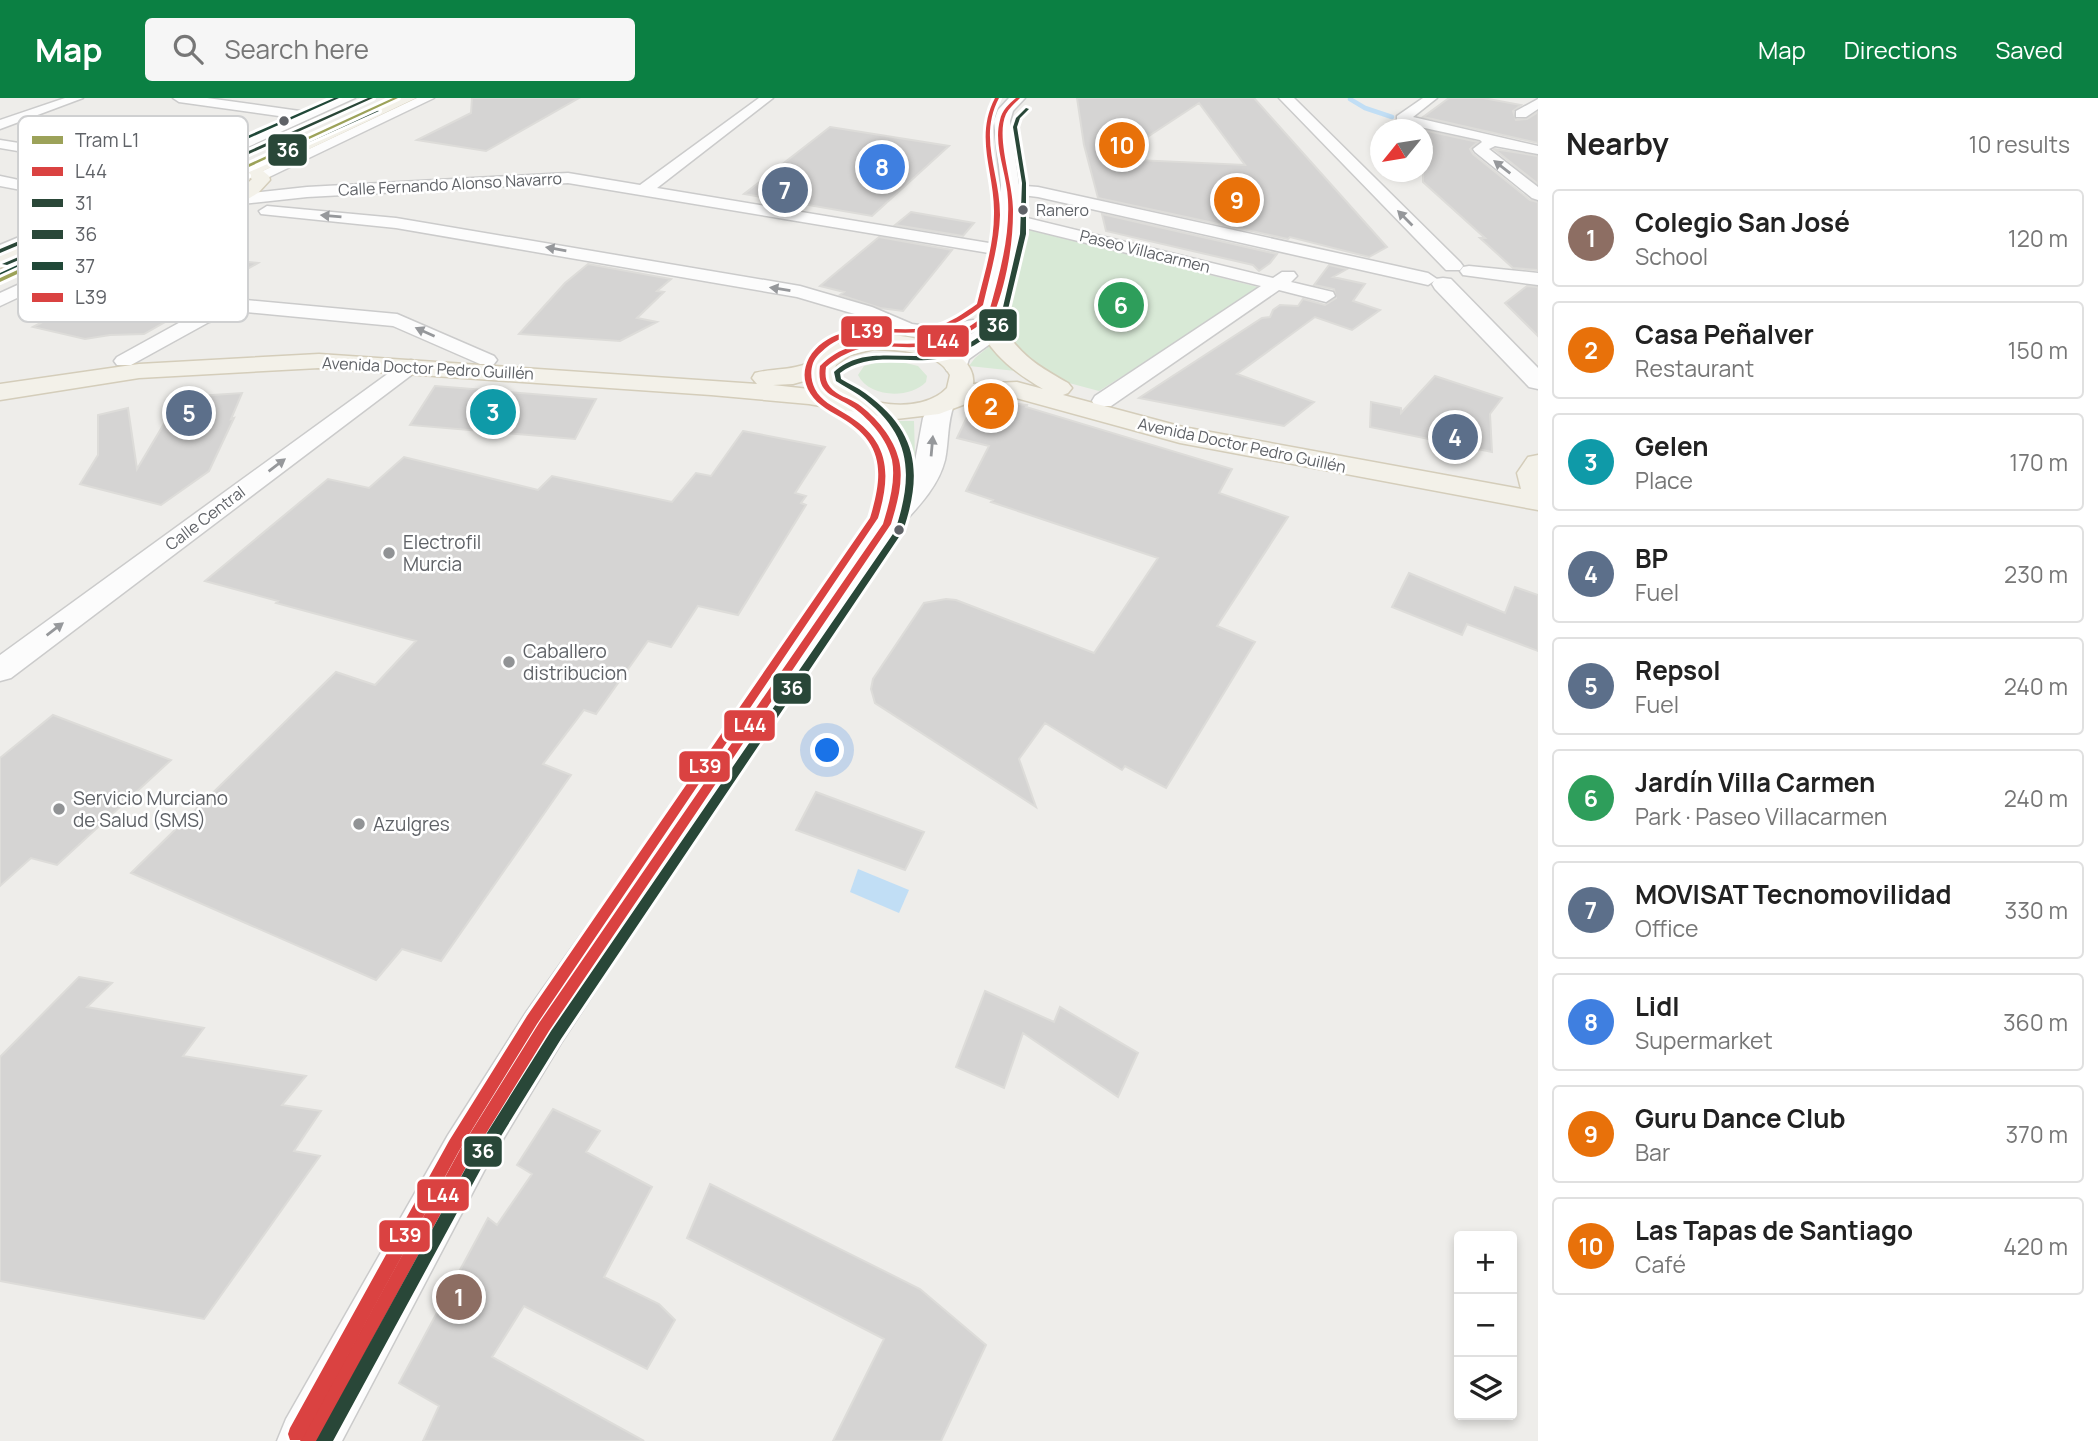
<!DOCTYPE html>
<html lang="en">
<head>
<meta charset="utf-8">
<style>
	:root { --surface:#fff; --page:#f6f6f6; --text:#222; --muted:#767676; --line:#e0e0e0; --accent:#0b8043 }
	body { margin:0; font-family:Manrope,sans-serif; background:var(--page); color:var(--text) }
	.controls { position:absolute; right:21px; bottom:21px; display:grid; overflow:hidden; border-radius:7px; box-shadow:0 4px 10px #0003 }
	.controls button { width:63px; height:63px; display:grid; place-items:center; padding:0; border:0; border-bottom:2px solid var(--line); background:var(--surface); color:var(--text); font:35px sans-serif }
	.compass { position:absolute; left:1370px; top:21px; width:63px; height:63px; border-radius:50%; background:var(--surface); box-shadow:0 4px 10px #0003; rotate:240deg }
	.you { position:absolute; left:828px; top:653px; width:24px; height:24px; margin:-18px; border:5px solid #fff; border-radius:50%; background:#1a73e8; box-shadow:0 0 0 10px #1a73e833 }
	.badge { display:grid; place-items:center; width:46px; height:46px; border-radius:50%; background:var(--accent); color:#fff; font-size:23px; font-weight:700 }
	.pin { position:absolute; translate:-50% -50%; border:4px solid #fff; box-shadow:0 2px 7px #0006 }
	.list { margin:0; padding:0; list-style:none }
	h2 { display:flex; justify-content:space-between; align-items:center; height:91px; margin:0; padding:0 28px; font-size:30px }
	h2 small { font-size:23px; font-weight:400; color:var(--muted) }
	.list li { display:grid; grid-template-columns:46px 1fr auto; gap:21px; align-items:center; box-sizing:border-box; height:98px; margin:0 14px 14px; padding:0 14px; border:2px solid var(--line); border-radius:7px }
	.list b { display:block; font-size:26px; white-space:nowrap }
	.list p { margin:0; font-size:23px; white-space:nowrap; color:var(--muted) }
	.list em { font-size:23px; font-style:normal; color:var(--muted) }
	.icon { flex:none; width:38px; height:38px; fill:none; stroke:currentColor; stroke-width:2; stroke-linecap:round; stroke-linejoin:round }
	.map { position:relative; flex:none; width:1538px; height:1343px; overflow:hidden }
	header { display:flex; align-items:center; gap:42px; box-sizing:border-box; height:98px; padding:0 35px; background:var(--accent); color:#fff }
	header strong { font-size:33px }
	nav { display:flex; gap:38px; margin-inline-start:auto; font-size:24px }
	.search { width:490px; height:63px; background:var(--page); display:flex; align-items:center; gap:18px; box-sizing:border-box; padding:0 24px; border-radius:7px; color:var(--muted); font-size:26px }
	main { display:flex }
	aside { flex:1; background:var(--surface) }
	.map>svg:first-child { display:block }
	.green { fill:#d8e9d6 }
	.water { fill:#c1def5 }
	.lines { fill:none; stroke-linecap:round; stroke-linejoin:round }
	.stream { stroke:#c1def5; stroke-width:4.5 }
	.building { fill:#d5d4d3; stroke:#dddcd9; stroke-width:2; fill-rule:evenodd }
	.minor-casing { stroke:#cbcbcb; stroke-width:3 }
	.secondary-casing { stroke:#cbcbcb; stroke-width:3 }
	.primary-casing { stroke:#d4cdba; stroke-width:3 }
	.minor { fill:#fcfcfc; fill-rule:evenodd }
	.secondary { fill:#fcfcfc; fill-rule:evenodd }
	.primary { fill:#f3f1e9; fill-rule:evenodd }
	.bus-1-casing { stroke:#fff; stroke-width:6 }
	.bus-2-casing { stroke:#fff; stroke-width:6 }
	.bus-3-casing { stroke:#fff; stroke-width:6 }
	.bus-4-casing { stroke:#fff; stroke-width:6 }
	.bus-5-casing { stroke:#fff; stroke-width:6 }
	.bus-1 { fill:#da4241; fill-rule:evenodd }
	.bus-2 { fill:#2a4738; fill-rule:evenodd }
	.bus-3 { fill:#294738; fill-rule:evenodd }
	.bus-4 { fill:#204838; fill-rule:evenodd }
	.bus-5 { fill:#da4241; fill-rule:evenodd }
	.tram-1-casing { stroke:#fff; stroke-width:6 }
	.tram-1 { fill:#9ca259; fill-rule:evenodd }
	.oneway { fill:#96989b }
	.bus-dot { fill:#5f6267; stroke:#fff; stroke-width:2.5 }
	.poi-dot { fill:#919395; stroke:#fff; stroke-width:2.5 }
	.labels { text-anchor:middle; stroke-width:5; stroke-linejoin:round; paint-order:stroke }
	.far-street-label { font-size:16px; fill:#5f6267; stroke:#fff }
	.far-bus-label { font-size:16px; fill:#5f6267; stroke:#fff; text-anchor:start }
	.poi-label { font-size:19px; fill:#5f6267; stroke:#fff; text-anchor:start }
	.key { fill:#fff; stroke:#cfd0d1; stroke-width:2 }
	.key-label { font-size:19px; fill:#5f6267 }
	.line-badge { stroke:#fff; stroke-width:2.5 }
	.badge-label { font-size:19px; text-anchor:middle; font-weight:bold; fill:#fff }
</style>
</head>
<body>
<header>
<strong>Map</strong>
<div class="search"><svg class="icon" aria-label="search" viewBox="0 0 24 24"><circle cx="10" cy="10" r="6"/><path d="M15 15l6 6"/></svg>Search here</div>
<nav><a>Map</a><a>Directions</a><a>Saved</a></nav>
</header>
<main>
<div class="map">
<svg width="1538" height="1343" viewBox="0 0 1538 1343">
	<rect width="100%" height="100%" fill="#eeedea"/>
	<path class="green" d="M1026,131L1262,190L1099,293L1069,285L1045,274L1007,240L1002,225Z
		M992,246L1016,273L969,268L975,260Z
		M890,261L918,268L927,278L926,284C910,301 869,300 858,277L864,268Z
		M882,323H914L915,358L912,372Z"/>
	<path class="water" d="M858,771L909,792L899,815L850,794Z"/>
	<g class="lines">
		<path class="stream" d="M1350,1L1365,10L1392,19"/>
	</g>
	<path class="building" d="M472,0H579L486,53L417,42L471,15Z
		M1077,0H1254L1387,149L1369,159L1290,139L1288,141L1098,100L1084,47ZM1199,5L1245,67L1114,61Z
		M1449,0H1483L1521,7L1513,13L1516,22L1527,21L1538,14V45L1423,19Z
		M830,29L949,48L872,118L744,96Z
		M1423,32L1478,44L1470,51L1473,56L1530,102L1538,104V172L1513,170L1480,140H1485L1423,84Z
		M1494,51L1538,58V86Z
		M911,114L974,125L963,138L895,127Z
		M1102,116L1277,156L1270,165L1259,173L1253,167L1106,133Z
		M879,139L952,152L903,213L880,210L840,197L844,194L820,188Z
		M194,153L236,158L229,162L258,165L178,210L186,212L144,236L110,237L85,241L33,229L101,193L171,168Z
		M588,166L671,181L657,193L664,194L637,220L657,224L620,243L519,236L565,185Z
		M1329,167L1347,171L1333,179L1365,186L1353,203L1380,212L1352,232L1315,219L1237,276L1314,304L1284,328L1139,300L1262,220L1270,219L1273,212L1280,207L1298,208L1303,201L1325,207L1336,200L1334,191L1314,187Z
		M1527,188L1538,189V238L1505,205Z
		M1435,278L1502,300L1490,316L1492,354L1370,329L1371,304L1401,310V315Z
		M435,288L596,301L575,341L410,327Z
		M242,295L231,321L234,320L209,373L161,407L80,386L98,357V317L128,310L137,371L171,314L190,313L197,298Z
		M984,302L1027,307L1026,309L1232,371L1219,395L1288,419L1217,528L1255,544L1166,690L1125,668L1122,672L1045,625L1019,661L1036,709L875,605L871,591L873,581L924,505L946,501L956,502L1094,555L1158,460L991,404L993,402L966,393L989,348L957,340L973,306Z
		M743,333L825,349L795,395L806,398L801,405L806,407L738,517L698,508L671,549L648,543L596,616L584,612L543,666L571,677L441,863L402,851L376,882L131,775L336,574L375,587L416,543L276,505L278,503L205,483L328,381L369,390L404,359L538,392L552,378L672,404L696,375L711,378Z
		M1409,475L1505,515L1515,489L1538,497V553L1467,526L1462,537L1392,509Z
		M53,617L171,662L57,767L31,760L0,788V660Z
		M816,694L924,734L905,772L796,732Z
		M79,879L112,885L87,909L204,930L183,958L306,978L282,1007L321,1013L294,1053L320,1058L204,1221L0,1183V959Z
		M985,893L1054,924L1060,909L1138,955L1118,999L1023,935L1004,990L956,969Z
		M553,1011L600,1033L586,1054L652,1089L604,1179L659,1206L675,1222L647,1271L524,1208L492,1259L644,1343H423L439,1308L399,1285L488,1120L497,1127L532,1076L517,1067Z
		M710,1086L920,1191L986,1247L941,1343H833L884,1241L687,1140Z"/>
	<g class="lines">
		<g class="minor-casing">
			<path id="minor" d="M65,0H83L0,31V22Z
				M173,0H207L307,14L338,0H355L195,73L190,72L188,69L190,66L293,20L179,4Z
				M417,0H434L265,81H255L252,78Z
				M759,0H773L657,90L1007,148L1016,153L1007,158L568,85L307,99L233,107L225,102L233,97L307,89L568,75L640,87Z
				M1423,0H1437L1413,19L1538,48V56L1495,48L1489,51L1538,89V102L1532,100L1475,54L1473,51L1482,44L1480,42L1397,24V18Z
				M1538,1V11L1526,19H1516V13Z
				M0,42L157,67L172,76L164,81L153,76L0,50Z
				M0,78C40,86 92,103 131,93L139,98L137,101L0,158V147L103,104H85L0,88Z
				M1011,87L1038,89L1428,175L1437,181L1428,187L1038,99L1005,95L1003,92L1005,89Z
				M194,106L200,108L202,111L200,114L0,208V195Z
				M267,108L396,120L800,188L872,209L912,226L934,229L973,222L980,224L983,228L980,232L934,241L908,238L858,217L797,199L396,130L261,116L259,113Z
				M1011,116L1273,180L1282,174H1294L1297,178L1291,184L1333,194L1335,198L1326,204L1279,192L1111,308H1095L1092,303L1095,298L1261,188L1005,125L1003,121Z
				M1469,168L1538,175V187L1463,177L1460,173L1463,169Z
				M246,202L397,216L494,258L497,262L494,266H480L393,228L246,214L209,224L131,267H117L114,263L117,259L195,216Z
				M411,262L418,264L422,268L418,272L11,580L0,583V557L404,264Z"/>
		</g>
		<g class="secondary-casing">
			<path id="secondary" d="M1009,0H1025L1013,13L1010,23L1019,87L1021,121L1017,153L1003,230L990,246L969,261L965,273L956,275L947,273L944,268L950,253L980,229L1001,121V87L994,23L998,12Z
				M1279,0H1294L1460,164L1463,168L1460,172H1446Z
				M1443,180L1451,181L1538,270V291L1529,289L1435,191L1432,186L1435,181Z
				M941,299L950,302L954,307C947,325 949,343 945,362C938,390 916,411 898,431L561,945L484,1073L342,1343H277L286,1321L448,1037L527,913L875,422C879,391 894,364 870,337C861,327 850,319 842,308L846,303C876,295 910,347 913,374L923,320L932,302Z"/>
		</g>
		<g class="primary-casing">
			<path id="primary" d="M397,0H416L263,73L269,78L270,82L258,95L234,109L183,118L132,112L0,170V156L123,103L122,98C148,61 208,58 249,67ZM213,73L243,76L252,81C223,110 178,111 141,102L140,99C158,78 187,75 213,73Z
				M991,223L999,225C1022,258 1033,265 1068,285L1072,290L1068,295L1063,297L1183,329L1521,391L1517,375L1528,359L1538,357V412L1180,345L1016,300L984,299L939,316L896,321L809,306L711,297L319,270L139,280L0,302V286L139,266L319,256L757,286L752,280L755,275C773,270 791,273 808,265C816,262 822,254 830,249C841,243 859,240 872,238C899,233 978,248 973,286L1017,284L1043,291C1016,275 994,259 979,230L983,225ZM874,251C898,252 938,253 950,277L947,290C921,318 854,309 833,277L836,267L850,257ZM811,281L818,292L773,287L793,286Z"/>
		</g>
		<use href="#minor" class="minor"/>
		<use href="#secondary" class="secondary"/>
		<use href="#primary" class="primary"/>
		<g class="bus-1-casing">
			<path id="bus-1" d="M1016,0H1020C1015,5 1009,10 1006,16C995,40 1014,86 1013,114C1013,148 1006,185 994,216C977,230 958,242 936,247C892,255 866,236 826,269C825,276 825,283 830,289C837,298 849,300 858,306C876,319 894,340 899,362C904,383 897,406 891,426L549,933L471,1060L317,1343H300L461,1050L539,925L883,426C889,406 896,383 892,362C887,341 871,323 854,310C835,297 816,297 820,268C856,232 894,252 937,243C957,238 974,226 989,214C999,178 1010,140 1008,102C1007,75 993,48 1000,22C1002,12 1009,6 1016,0Z"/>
		</g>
		<g class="bus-2-casing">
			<path id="bus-2" d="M368,0H373L220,69L180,73L148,84L137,92L133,99L0,155V151L129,97L133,90L144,82L179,71L217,67Z"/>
		</g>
		<g class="bus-3-casing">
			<path id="bus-3" d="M1026,10L1029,11L1020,20L1017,29L1026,85V136L1005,224C986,242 964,256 937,261C904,266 870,253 840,275L841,281C849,286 857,289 865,295C918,333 923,374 903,433L561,941L483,1067L333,1343H316L473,1057L551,933L895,433C914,376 912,335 859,297C852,292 843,288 836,283L834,274C863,247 903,263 939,256C962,252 983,238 1000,222L1020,136L1022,85L1013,29L1016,20Z
				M376,12L379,13L224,82L183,87L154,97L140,111L7,167L2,166L136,109L150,95L182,85L221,80Z"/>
		</g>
		<g class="bus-4-casing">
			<path id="bus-4" d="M334,0H339L216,55L184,58L182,57L213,53Z
				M244,77L248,78L231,90L168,101L0,179V175L165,99L228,88Z"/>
		</g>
		<g class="bus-5-casing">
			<path id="bus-5" d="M995,0H999C978,40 1000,75 1000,117C999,147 990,177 983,207C970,218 953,228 936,232C901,240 857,225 827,249C821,254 816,258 813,265C810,274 811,283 815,291C821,303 833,308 844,315C889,341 892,373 878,420L537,926L459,1053L302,1342H290L288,1336L290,1330L449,1043L527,918L870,420C885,371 883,342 835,316C822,309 810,300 806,286C803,277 805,268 809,260C835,217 895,237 935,229C950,225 964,215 977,206C984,177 994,147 994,116C995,75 974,40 995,0Z"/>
		</g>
		<use href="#bus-1" class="bus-1"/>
		<use href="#bus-2" class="bus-2"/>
		<use href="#bus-3" class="bus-3"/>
		<use href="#bus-4" class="bus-4"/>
		<use href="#bus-5" class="bus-5"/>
		<g class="tram-1-casing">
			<path id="tram-1" d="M393,0H398L0,184V180Z"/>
		</g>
		<use href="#tram-1" class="tram-1"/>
	</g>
	<defs><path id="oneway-solid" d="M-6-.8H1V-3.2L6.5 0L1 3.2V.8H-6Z" transform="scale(1.75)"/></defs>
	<g class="oneway">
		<use href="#oneway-solid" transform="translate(1502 69) rotate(-142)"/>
		<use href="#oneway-solid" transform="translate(331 118) rotate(-175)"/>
		<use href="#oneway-solid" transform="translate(1405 120) rotate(-135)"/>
		<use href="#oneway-solid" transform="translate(556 151) rotate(-170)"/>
		<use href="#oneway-solid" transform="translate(780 191) rotate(-171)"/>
		<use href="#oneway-solid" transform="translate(425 234) rotate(-156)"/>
		<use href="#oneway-solid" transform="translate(932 348) rotate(-85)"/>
		<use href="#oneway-solid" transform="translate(277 367) rotate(-37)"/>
		<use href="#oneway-solid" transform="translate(55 531) rotate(-37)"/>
	</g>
	<g class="bus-dot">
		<circle cx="284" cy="23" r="6"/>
		<circle cx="1023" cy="112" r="6"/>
		<circle cx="899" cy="432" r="6"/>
	</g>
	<g class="poi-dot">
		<circle cx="389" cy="455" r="7"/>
		<circle cx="509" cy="564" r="7"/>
		<circle cx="59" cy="711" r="7"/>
		<circle cx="359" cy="726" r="7"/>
	</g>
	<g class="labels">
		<g class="far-street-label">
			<text transform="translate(450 86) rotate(-3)" y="6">Calle Fernando Alonso Navarro</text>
			<text transform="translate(1145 153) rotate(14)" y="6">Paseo Villacarmen</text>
			<text transform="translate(428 270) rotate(3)" y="6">Avenida Doctor Pedro Guillén</text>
			<text transform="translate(1242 347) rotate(12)" y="6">Avenida Doctor Pedro Guillén</text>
			<text transform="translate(205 420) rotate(-37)" y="6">Calle Central</text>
		</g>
		<g class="far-bus-label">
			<text x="1036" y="118">Ranero</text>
		</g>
		<g class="poi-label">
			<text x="403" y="451">Electrofil<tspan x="403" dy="22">Murcia</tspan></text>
			<text x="523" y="560">Caballero<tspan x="523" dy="22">distribucion</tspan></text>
			<text x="73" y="707">Servicio Murciano<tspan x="73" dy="22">de Salud (SMS)</tspan></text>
			<text x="373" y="733">Azulgres</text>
		</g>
	</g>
	<rect x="18" y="18" width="230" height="206" rx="10" class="key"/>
	<rect x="32" y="38" width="31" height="8" fill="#9ca259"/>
	<rect x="32" y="69" width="31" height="9" fill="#da4241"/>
	<rect x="32" y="101" width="31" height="8" fill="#2a4738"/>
	<rect x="32" y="132" width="31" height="9" fill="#294738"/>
	<rect x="32" y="164" width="31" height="8" fill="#204838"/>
	<rect x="32" y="195" width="31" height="9" fill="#da4241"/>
	<g class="key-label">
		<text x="75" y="49">Tram L1</text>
		<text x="75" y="80">L44</text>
		<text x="75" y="112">31</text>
		<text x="75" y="143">36</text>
		<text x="75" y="175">37</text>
		<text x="75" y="206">L39</text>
	</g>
	<g class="line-badge">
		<rect x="267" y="35" width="41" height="34" rx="7" fill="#294738"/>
		<rect x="978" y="210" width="40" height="34" rx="7" fill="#294738"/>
		<rect x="840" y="217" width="53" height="33" rx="7" fill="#da4241"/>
		<rect x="916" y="226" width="54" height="34" rx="7" fill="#da4241"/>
		<rect x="772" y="574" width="40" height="33" rx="7" fill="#294738"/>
		<rect x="723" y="611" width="53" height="33" rx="7" fill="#da4241"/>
		<rect x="678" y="652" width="53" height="33" rx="7" fill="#da4241"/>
		<rect x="463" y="1037" width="40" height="33" rx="7" fill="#294738"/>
		<rect x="416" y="1080" width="54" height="34" rx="7" fill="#da4241"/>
		<rect x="378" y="1121" width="53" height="34" rx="7" fill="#da4241"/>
	</g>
	<g class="badge-label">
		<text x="288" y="59">36</text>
		<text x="998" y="234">36</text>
		<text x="867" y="240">L39</text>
		<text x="943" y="250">L44</text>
		<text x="792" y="597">36</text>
		<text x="750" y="634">L44</text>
		<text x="705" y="675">L39</text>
		<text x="483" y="1060">36</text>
		<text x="443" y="1104">L44</text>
		<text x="405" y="1144">L39</text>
	</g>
</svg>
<div class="controls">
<button>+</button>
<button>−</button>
<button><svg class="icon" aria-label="layers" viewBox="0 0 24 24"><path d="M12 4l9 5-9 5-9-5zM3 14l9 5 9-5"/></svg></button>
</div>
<svg class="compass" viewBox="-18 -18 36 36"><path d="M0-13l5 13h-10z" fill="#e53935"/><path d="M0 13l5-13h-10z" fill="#767676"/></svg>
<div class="you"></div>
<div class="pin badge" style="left:459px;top:1199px;background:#8d6e63">1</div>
<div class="pin badge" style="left:991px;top:308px;background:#e8710a">2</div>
<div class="pin badge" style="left:493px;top:314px;background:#0f9aa8">3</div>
<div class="pin badge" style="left:1455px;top:339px;background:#5c6f8a">4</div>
<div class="pin badge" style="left:189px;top:315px;background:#5c6f8a">5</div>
<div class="pin badge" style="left:1121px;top:207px;background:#2e9e5b">6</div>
<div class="pin badge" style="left:785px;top:92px;background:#5c6f8a">7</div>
<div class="pin badge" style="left:882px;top:69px;background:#3f7fe0">8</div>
<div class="pin badge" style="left:1237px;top:102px;background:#e8710a">9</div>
<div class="pin badge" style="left:1122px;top:47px;background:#e8710a">10</div>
</div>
<aside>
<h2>Nearby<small>10 results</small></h2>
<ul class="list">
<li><span class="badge" style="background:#8d6e63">1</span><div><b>Colegio San José</b><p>School</p></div><em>120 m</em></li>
<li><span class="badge" style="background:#e8710a">2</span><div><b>Casa Peñalver</b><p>Restaurant</p></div><em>150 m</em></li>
<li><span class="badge" style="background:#0f9aa8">3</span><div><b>Gelen</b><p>Place</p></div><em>170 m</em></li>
<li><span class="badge" style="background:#5c6f8a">4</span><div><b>BP</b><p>Fuel</p></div><em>230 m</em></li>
<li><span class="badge" style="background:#5c6f8a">5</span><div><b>Repsol</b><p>Fuel</p></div><em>240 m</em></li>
<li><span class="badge" style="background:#2e9e5b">6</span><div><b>Jardín Villa Carmen</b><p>Park · Paseo Villacarmen</p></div><em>240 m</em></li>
<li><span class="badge" style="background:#5c6f8a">7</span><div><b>MOVISAT Tecnomovilidad</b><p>Office</p></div><em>330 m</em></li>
<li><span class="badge" style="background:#3f7fe0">8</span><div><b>Lidl</b><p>Supermarket</p></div><em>360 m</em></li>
<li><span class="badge" style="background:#e8710a">9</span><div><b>Guru Dance Club</b><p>Bar</p></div><em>370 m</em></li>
<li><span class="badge" style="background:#e8710a">10</span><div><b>Las Tapas de Santiago</b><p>Café</p></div><em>420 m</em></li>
</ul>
</aside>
</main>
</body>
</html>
